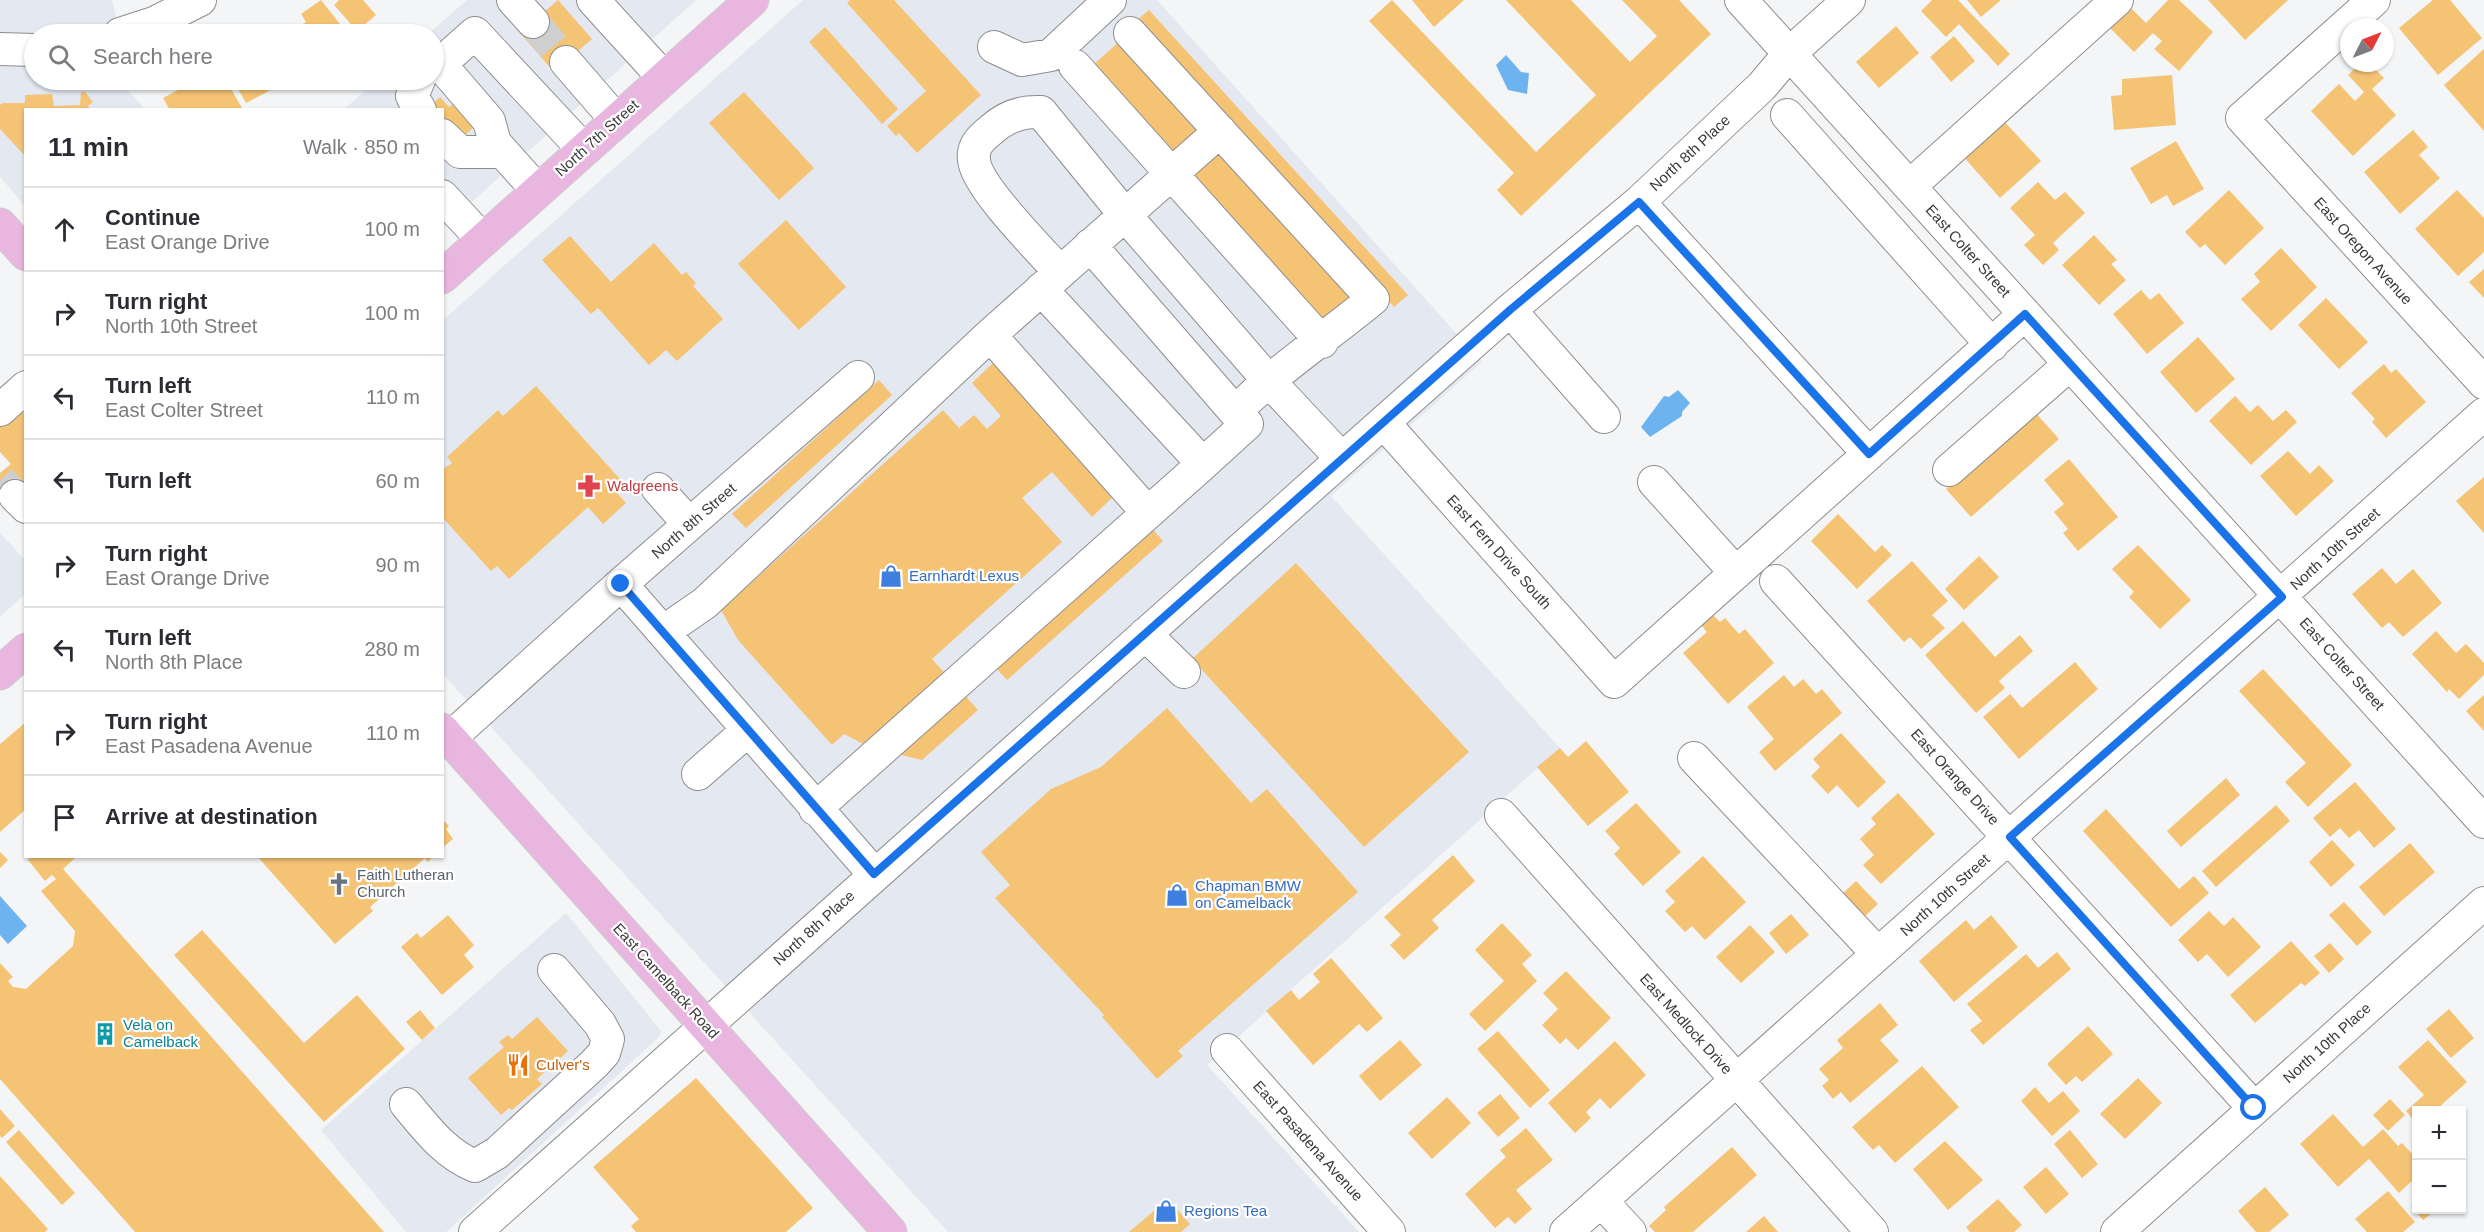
<!DOCTYPE html>
<html lang="en">
<head>
<meta charset="utf-8">
<style>
	:root { --surface:#fff; --page:#f2f2f3; --text:#2b2b33; --muted:#7c7c81; --line:#e1e1e2 }
	body { margin:0; font-family:Arial,sans-serif; background:var(--page); color:var(--text) }
	.controls { position:absolute; right:18px; bottom:18px; display:grid; overflow:hidden; border-radius:0px; box-shadow:0 2px 4px #0004 }
	.controls button { width:54px; height:54px; display:grid; place-items:center; padding:0; border:0; border-bottom:2px solid var(--line); background:var(--surface); color:var(--text); font:30px sans-serif }
	.compass { position:absolute; left:2340px; top:18px; width:54px; height:54px; border-radius:50%; background:var(--surface); box-shadow:0 2px 4px #0004; rotate:48deg }
	.stop { position:absolute; width:18px; height:18px; margin:-14px; border:4px solid #1a73e8; border-radius:50%; background:#fff }
	.stop.end { background:#1a73e8; border-color:#fff; box-shadow:0 2px 6px #0008 }
	.list { margin:0; padding:0; list-style:none }
	h2 { display:flex; justify-content:space-between; align-items:center; height:78px; margin:0; padding:0 24px; font-size:26px }
	h2 small { font-size:20px; font-weight:400; color:var(--muted) }
	.list li { display:grid; grid-template-columns:39px 1fr auto; gap:18px; align-items:center; box-sizing:border-box; height:84px; padding:0 24px; border-top:2px solid var(--line) }
	.list b { display:block; font-size:22px; white-space:nowrap }
	.list p { margin:0; font-size:20px; white-space:nowrap; color:var(--muted) }
	.list em { font-size:20px; font-style:normal; color:var(--muted) }
	.icon { flex:none; width:33px; height:33px; fill:none; stroke:currentColor; stroke-width:2; stroke-linecap:round; stroke-linejoin:round }
	.map { position:relative; flex:none; width:2484px; height:1232px; overflow:hidden }
	.search { position:absolute; background:var(--surface); box-shadow:0 2px 4px #0004; left:24px; top:24px; width:420px; height:66px; display:flex; align-items:center; gap:15px; box-sizing:border-box; padding:0 21px; border-radius:33px; color:var(--muted); font-size:22px }
	.panel { position:absolute; background:var(--surface); box-shadow:0 2px 4px #0004; left:24px; top:108px; width:420px; height:750px; border-radius:0px }
	.map>svg:first-child { display:block }
	.built { fill:#e4e8f0 }
	.water { fill:#6db3ef }
	.building { fill:#f5c374 }
	.lines { fill:none; stroke-linecap:round; stroke-linejoin:round }
	.minor-tunnel { stroke:#cfcfd0; stroke-width:32; stroke-dasharray:32 16; stroke-linecap:butt }
	.minor-casing { stroke:#8d8d8e; stroke-width:34 }
	.major-casing { stroke:#cfcfd0; stroke-width:35 }
	.minor { stroke:#fff; stroke-width:32 }
	.major { stroke:#e9b6e0; stroke-width:33 }
	.route { stroke:#1a73e8; stroke-width:8 }
	.labels { text-anchor:middle; stroke-width:4.5; stroke-linejoin:round; paint-order:stroke }
	.street-label { font-size:15px; fill:#39393a; stroke:#fff }
	.health-label { font-size:15px; fill:#be3a42; stroke:#fff; text-anchor:start }
	.shop-label { font-size:15px; fill:#366cbe; stroke:#fff; text-anchor:start }
	.worship-label { font-size:15px; fill:#5b616d; stroke:#fff; text-anchor:start }
	.culture-label { font-size:15px; fill:#0d838f; stroke:#fff; text-anchor:start }
	.food-label { font-size:15px; fill:#c56008; stroke:#fff; text-anchor:start }
</style>
</head>
<body>
<div class="map">
<svg width="2484" height="1232" viewBox="0 0 2484 1232">
	<rect width="100%" height="100%" fill="#f4f5f6"/>
	<path class="built" d="M0,0H112L120,34H34V80H118L145,109L26,110L25,206L0,177Z
		M467,0H696L443,228L442,110H343L377,80H434V34H428Z
		M803,0H1157L1482,362L1331,496L1560,748L1207,1065L1359,1232H948L443,674L442,321Z
		M0,533L26,561L25,594L0,617Z
		M566,913L661,1031L658,1038L446,1232H406L321,1130Z"/>
	<path class="water" d="M1506,55L1521,72L1529,73L1527,94L1508,90L1496,65Z
		M1678,390L1690,403L1682,412V416L1650,437L1641,427L1664,396L1669,397Z
		M0,896L27,926L8,944L0,935Z"/>
	<path class="building" d="M321,0L348,34H288L306,22L301,14Z
		M339,0H363L376,15L357,31L334,5Z
		M558,0L592,39L554,72L520,33Z
		M850,0H894L981,95L917,153L899,133L896,136L887,126L926,91L847,3Z
		M1392,0L1536,152L1596,95L1506,0H1571L1630,62L1657,36L1622,0H1679L1711,34L1521,216L1497,190L1514,173L1369,21Z
		M1412,0H1464L1434,27Z
		M1932,0H1958L2010,54L1998,66L1959,24L1946,37L1921,11Z
		M1967,0H2001L1981,17Z
		M2168,0H2179L2213,32L2179,71L2154,49L2162,41L2153,33L2134,52L2107,25L2127,4L2146,23Z
		M2208,0H2288L2245,40Z
		M2433,0H2450L2482,38L2438,75L2399,28Z
		M1149,10L1408,295L1394,307L1135,22Z
		M1896,26L1919,53L1879,88L1856,62Z
		M825,27L898,109L882,124L809,42Z
		M1954,36L1975,61L1951,82L1930,57Z
		M1120,41L1199,130L1171,154L1093,65Z
		M2484,49V131L2444,85Z
		M2361,63H2369L2384,78L2372,89L2396,115L2353,156L2311,111L2339,84L2355,101L2364,92L2348,75Z
		M2172,75L2176,125L2114,130L2111,96L2122,95V79Z
		M197,80H226L242,108L170,110L163,98Z
		M233,80H264L269,91L246,103Z
		M339,80H362L347,90Z
		M81,92H85L93,102L88,106L91,110H26V157L0,129V105L3,103H25V95L52,94L54,106L80,105Z
		M744,92L814,168L779,200L709,123Z
		M440,97L449,107L460,99L480,122L457,142L442,126V110H426Z
		M2001,118L2041,161L2000,198L1961,154Z
		M2413,130L2428,147L2419,155L2440,178L2400,214L2364,172Z
		M2176,141L2204,189L2173,206L2167,195L2151,204L2130,168Z
		M1215,150L1355,303L1328,327L1189,174Z
		M2038,182L2055,200L2065,192L2085,213L2053,243L2059,250L2043,265L2024,245L2035,235L2010,208Z
		M2229,190L2264,228L2225,265L2205,244L2200,248L2185,232Z
		M2457,190L2484,218V252L2458,276L2415,229Z
		M786,220L846,287L799,330L738,264Z
		M2094,235L2117,260L2111,264L2126,280L2099,305L2062,265Z
		M570,236L611,282L654,243L682,275L686,272L696,283L693,286L723,319L677,361L666,350L649,365L598,308L591,314L542,260Z
		M2281,248L2317,287L2271,331L2241,299L2260,282L2254,274Z
		M2484,269V298L2469,282Z
		M2141,290L2150,300L2159,293L2184,323L2147,354L2113,314Z
		M2326,298L2368,342L2339,369L2298,325Z
		M2198,337L2235,379L2196,413L2160,372Z
		M993,363L1113,497L1092,517L1052,472L1022,498L1062,542L932,659L978,710L922,760L869,747L844,734L832,745L738,640L721,610L943,410L959,428L974,415L987,429L1001,416L972,383Z
		M2384,364L2391,373L2396,369L2426,402L2386,438L2372,422L2375,419L2351,393Z
		M879,380L892,395L746,528L732,514Z
		M536,386L620,479L611,486L626,503L603,524L588,507L509,579L497,566L491,571L442,517V470L452,463L447,457L498,410L503,416Z
		M2235,396L2250,412L2258,405L2273,421L2286,410L2297,422L2251,465L2209,421Z
		M18,407L26,416V483L4,503L0,499V473L11,464L0,452V424Z
		M2034,411L2059,439L1971,517L1946,489Z
		M2288,451L2310,474L2319,465L2334,481L2296,516L2260,476Z
		M2069,459L2118,517L2078,551L2063,533L2068,529L2054,512L2064,504L2044,480Z
		M2484,477V533L2456,501Z
		M1838,514L1875,552L1882,545L1892,555L1857,589L1811,541Z
		M1151,527L1163,541L1007,680L994,666Z
		M2138,545L2191,600L2160,629L2129,597L2134,592L2112,569Z
		M1979,556L1999,577L1964,610L1945,589Z
		M1912,561L1948,601L1932,615L1945,628L1921,649L1910,637L1904,642L1867,601Z
		M1296,563L1469,752L1364,847L1192,659Z
		M2382,568L2396,584L2413,569L2442,603L2403,637L2389,622L2382,628L2352,594Z
		M1713,615L1720,622L1725,618L1739,634L1745,629L1774,663L1728,704L1683,653L1707,632L1701,625Z
		M1963,621L1995,657L2020,635L2033,651L1999,681L2005,688L1976,713L1925,655Z
		M2436,631L2456,653L2466,644L2484,663V675L2459,699L2449,689L2447,692L2412,654Z
		M2075,662L2098,689L2019,759L1983,717L2010,694L2022,708Z
		M2263,669L2352,765L2308,807L2285,782L2306,763L2239,691Z
		M1784,675L1794,687L1803,679L1816,694L1822,689L1842,713L1775,771L1759,752L1774,739L1747,707Z
		M2484,695V731L2466,711Z
		M1167,708L1251,803L1267,789L1358,892L1178,1051L1183,1056L1157,1079L1102,1017L1104,1015L995,898L1010,885L981,852L1051,789L1101,767Z
		M26,722V809L0,832V744Z
		M1841,733L1886,782L1858,808L1837,785L1828,794L1811,776L1820,767L1813,759Z
		M1586,741L1629,792L1588,826L1537,767L1560,748L1568,757Z
		M2226,778L2240,795L2181,847L2167,831Z
		M2355,782L2396,829L2374,848L2359,830L2349,838L2340,828L2330,837L2313,818Z
		M1898,793L1935,834L1881,884L1863,865L1874,855L1860,839L1876,824L1871,818Z
		M1636,803L1681,852L1643,886L1614,854L1620,848L1605,831Z
		M2276,805L2290,821L2216,887L2202,871Z
		M2106,809L2179,889L2194,876L2209,893L2171,927L2083,831Z
		M442,819L449,826L446,829L453,839L442,848Z
		M2332,840L2355,865L2331,887L2309,862Z
		M2410,843L2435,872L2384,916L2359,887Z
		M0,852L8,860L0,868Z
		M1453,855L1475,881L1432,920L1439,928L1404,960L1390,945L1401,935L1384,917Z
		M32,856H77L63,869L384,1232H135L0,1079V963L13,977L8,981L13,987L26,989L73,946L75,931L41,891L56,879L52,875L45,881L28,860Z
		M257,856H433L428,862L425,858L370,907L373,911L335,944Z
		M1703,856L1746,902L1705,940L1692,926L1685,932L1665,911L1675,902L1665,891Z
		M1856,881L1878,904L1862,919L1840,896Z
		M2344,902L2372,932L2357,946L2329,915Z
		M2209,911L2224,926L2233,917L2261,947L2228,977L2207,954L2198,962L2178,940Z
		M1791,914L1809,935L1786,954L1769,933Z
		M448,915L474,945L464,955L474,967L442,995L401,947L417,933L421,938Z
		M1991,915L2018,947L1954,1002L1919,961L1966,920L1974,930Z
		M1502,923L1532,955L1522,964L1537,981L1485,1031L1469,1014L1504,981L1475,950Z
		M1750,925L1775,952L1741,983L1716,957Z
		M202,930L304,1043L357,995L405,1049L324,1122L174,955Z
		M2291,941L2320,973L2305,986L2301,983L2255,1023L2230,995Z
		M2330,943L2344,959L2329,973L2314,956Z
		M2057,952L2071,969L1983,1045L1970,1030L1982,1021L1967,1004L2026,954L2038,968Z
		M1331,958L1383,1018L1367,1032L1359,1024L1313,1065L1266,1011L1291,990L1299,1000L1320,982L1313,974Z
		M1566,971L1611,1018L1578,1050L1566,1038L1560,1044L1542,1025L1558,1009L1543,993Z
		M1880,1003L1898,1025L1880,1040L1899,1061L1850,1103L1841,1092L1833,1099L1822,1086L1829,1080L1819,1069L1843,1048L1837,1040Z
		M2449,1009L2474,1038L2451,1058L2426,1029Z
		M420,1010L435,1028L422,1040L406,1022Z
		M537,1017L568,1051L537,1079L542,1084L512,1110L509,1108L501,1115L468,1078L504,1047L499,1042L508,1035L512,1039Z
		M2088,1026L2113,1054L2082,1082L2076,1076L2066,1085L2047,1064Z
		M1498,1031L1550,1090L1530,1108L1477,1049Z
		M1400,1040L1422,1065L1380,1101L1359,1076Z
		M2428,1040L2467,1082L2438,1108L2441,1110H2416V1123L2406,1111L2424,1095L2398,1067Z
		M1615,1041L1646,1075L1610,1109L1600,1098L1586,1112L1591,1118L1575,1133L1548,1103Z
		M1922,1066L1959,1107L1895,1163L1879,1145L1873,1150L1852,1127Z
		M696,1078L813,1208L786,1232H636L631,1226L639,1219L593,1167Z
		M2138,1078L2162,1103L2125,1139L2100,1114Z
		M2035,1087L2049,1103L2063,1091L2080,1111L2052,1136L2021,1101Z
		M1500,1094L1520,1118L1498,1137L1477,1113Z
		M1447,1097L1471,1123L1432,1159L1408,1133Z
		M2390,1099L2405,1115L2388,1131L2373,1115Z
		M0,1109L15,1126L2,1138L0,1136Z
		M2333,1114L2363,1147L2383,1129L2398,1146L2402,1143L2416,1158V1177L2399,1193L2369,1159L2338,1187L2300,1144Z
		M1526,1128L1553,1160L1516,1190L1532,1209L1515,1224L1508,1217L1495,1228L1465,1194L1506,1157L1500,1150Z
		M19,1130L75,1193L62,1205L6,1142Z
		M2070,1130L2098,1164L2082,1178L2054,1144Z
		M1945,1141L1983,1180L1948,1210L1913,1169Z
		M1732,1147L1757,1175L1693,1232H1655L1649,1226L1666,1210L1664,1207Z
		M2046,1167L2069,1194L2046,1214L2023,1187Z
		M0,1176L48,1229L45,1232H0Z
		M2265,1187L2289,1215L2269,1232H2256L2238,1211Z
		M2388,1191L2415,1222L2403,1232H2367L2355,1219Z
		M1168,1199L1190,1224L1181,1232H1129Z
		M1998,1199L2022,1225L2014,1232H1970L1966,1227Z
		M2416,1202V1210H2436L2423,1220L2411,1206Z
		M1764,1216L1778,1232H1746Z"/>
	<g class="lines">
		<path class="minor-tunnel" d="M533,22L566,62
			M0,480L15,496"/>
		<g class="minor-casing">
			<path id="minor" d="M513,0L533,22
				M593,0L664,78
				M1741,0L2484,822
				M2374,0L2242,118L2484,383
				M120,34L154,23L200,0
				M994,47L1022,60L1051,55L1110,0
				M0,49L34,50
				M566,62L617,121
				M1075,66L1322,342
				M419,80L412,96L420,110
				M1787,115L1992,345
				M442,135L460,152H503
				M1910,186L2117,0
				M538,191L495,143L489,121L440,64L475,33L584,150
				M442,196L483,240
				M1639,202L1869,454
				M1090,245L1235,412
				M1060,272C1040,250 976,186 974,160C972,146 981,138 991,130C1005,117 1022,111 1041,112L1125,215L1220,131
				M1041,289L1203,464L1247,424L1235,412C1277,370 1327,337 1373,299L1130,33
				M1510,310L1604,417
				M990,335L1148,513
				M0,410L26,387
				M1384,423L1614,682L2025,314
				M1949,470L2070,364
				M1654,482L1736,573
				M658,489L689,524
				M15,496L26,507
				M1776,581L2254,1108
				M621,584L874,874
				M663,632L705,603L990,335L1125,215L1268,380L1342,459
				M1145,634L1184,672
				M450,738L621,584L858,377
				M1694,758L1878,954
				M698,774L747,731
				M815,809L1203,464
				M1501,815L1872,1232
				M1227,1050L1389,1232
				M406,1104C426,1128 445,1154 475,1166L497,1153L594,1064L604,1053L608,1039L600,1024L554,970
				M1601,1201L1630,1232
				M475,1232L1342,459L1510,310L1639,202L1762,86L1789,54L1849,0
				M1566,1232L2484,414
				M2117,1232L2484,903"/>
		</g>
		<g class="major-casing">
			<path id="major" d="M0,225L26,254
				M442,277L752,0
				M0,673L26,650
				M442,730L890,1232"/>
		</g>
		<use href="#minor" class="minor"/>
		<use href="#major" class="major"/>
	</g>
	<g class="lines">
		<path class="route" d="M621,584L874,874L1510,310L1639,202L1869,454L2025,314L2282,597L2010,837L2254,1108"/>
	</g>
	<defs>
		<g id="pharmacy-bare" transform="scale(1.8)"><path d="M-2-6h4v4h4v4h-4v4h-4v-4h-4v-4h4Z" fill="#e0444e" stroke="#fff" stroke-width="2.5" paint-order="stroke"/></g>
		<g id="shop-bare" transform="scale(1.8)"><path d="M-5-2.5h2.3a2.7 3.5 0 0 1 5.4 0H5L5.5 6h-11ZM-1.5-2.5h3a1.5 2.3 0 0 0-3 0Z" fill="#3f7fe0" stroke="#fff" stroke-width="2.5" paint-order="stroke"/></g>
		<g id="church-bare" transform="scale(1.8)"><path d="M-1.2-6h2.4v3.5h3.3v2.4h-3.3V6h-2.4V-.1h-3.3v-2.4h3.3Z" fill="#6b7280" stroke="#fff" stroke-width="2.5" paint-order="stroke"/></g>
		<g id="building-bare" transform="scale(1.8)"><path d="M-4-6H4V6H1V3H-1V6H-4ZM-2.5-4.3h1.7v1.8h-1.7ZM.8-4.3h1.7v1.8H.8ZM-2.5-1h1.7V.8h-1.7ZM.8-1h1.7V.8H.8Z" fill="#0f9aa8" stroke="#fff" stroke-width="2.5" paint-order="stroke"/></g>
		<g id="restaurant-bare" transform="scale(1.8)"><path d="M-5-6h1v4h1v-4h1v4h1v-4h1v5L-1.5 .5V6h-2V.5L-5-1ZM5-6V6H3V1.5H1.5Q1.5-4 5-6Z" fill="#e8710a" stroke="#fff" stroke-width="2.5" paint-order="stroke"/></g>
	</defs>
	<g fill-rule="evenodd">
		<use href="#pharmacy-bare" x="589" y="486"/>
		<use href="#shop-bare" x="891" y="576"/>
		<use href="#church-bare" x="339" y="884"/>
		<use href="#shop-bare" x="1177" y="895"/>
		<use href="#building-bare" x="105" y="1034"/>
		<use href="#restaurant-bare" x="518" y="1065"/>
		<use href="#shop-bare" x="1166" y="1211"/>
	</g>
	<g class="labels">
		<g class="street-label">
			<text transform="translate(597 138) rotate(-42)" y="5">North 7th Street</text>
			<text transform="translate(1690 153) rotate(-43)" y="5">North 8th Place</text>
			<text transform="translate(1968 251) rotate(48)" y="5">East Colter Street</text>
			<text transform="translate(2363 251) rotate(48)" y="5">East Oregon Avenue</text>
			<text transform="translate(694 521) rotate(-41)" y="5">North 8th Street</text>
			<text transform="translate(2335 549) rotate(-42)" y="5">North 10th Street</text>
			<text transform="translate(1499 552) rotate(48)" y="5">East Fern Drive South</text>
			<text transform="translate(2342 664) rotate(48)" y="5">East Colter Street</text>
			<text transform="translate(1955 777) rotate(48)" y="5">East Orange Drive</text>
			<text transform="translate(1945 895) rotate(-42)" y="5">North 10th Street</text>
			<text transform="translate(814 928) rotate(-42)" y="5">North 8th Place</text>
			<text transform="translate(666 981) rotate(48)" y="5">East Camelback Road</text>
			<text transform="translate(1686 1024) rotate(48)" y="5">East Medlock Drive</text>
			<text transform="translate(2327 1043) rotate(-42)" y="5">North 10th Place</text>
			<text transform="translate(1308 1141) rotate(48)" y="5">East Pasadena Avenue</text>
		</g>
		<g class="health-label">
			<text x="607" y="491">Walgreens</text>
		</g>
		<g class="shop-label">
			<text x="909" y="581">Earnhardt Lexus</text>
			<text x="1195" y="891">Chapman BMW<tspan x="1195" dy="17">on Camelback</tspan></text>
			<text x="1184" y="1216">Regions Tea</text>
		</g>
		<g class="worship-label">
			<text x="357" y="880">Faith Lutheran<tspan x="357" dy="17">Church</tspan></text>
		</g>
		<g class="culture-label">
			<text x="123" y="1030">Vela on<tspan x="123" dy="17">Camelback</tspan></text>
		</g>
		<g class="food-label">
			<text x="536" y="1070">Culver's</text>
		</g>
	</g>
</svg>
<div class="controls">
<button>+</button>
<button>−</button>
</div>
<svg class="compass" viewBox="-18 -18 36 36"><path d="M0-13l5 13h-10z" fill="#e53935"/><path d="M0 13l5-13h-10z" fill="#7c7c81"/></svg>
<div class="stop" style="left:2254px;top:1108px"></div>
<div class="stop end" style="left:621px;top:584px"></div>
<div class="search"><svg class="icon" aria-label="search" viewBox="0 0 24 24"><circle cx="10" cy="10" r="6"/><path d="M15 15l6 6"/></svg>Search here</div>
<section class="panel">
<h2>11 min<small>Walk · 850 m</small></h2>
<ul class="list">
<li><svg class="icon" aria-label="ahead" viewBox="0 0 24 24"><path d="M12 20V5M6 11l6-6 6 6"/></svg><div><b>Continue</b><p>East Orange Drive</p></div><em>100 m</em></li>
<li><svg class="icon" aria-label="right" viewBox="0 0 24 24"><path d="M7 20v-9h11M14 6l5 5-5 5"/></svg><div><b>Turn right</b><p>North 10th Street</p></div><em>100 m</em></li>
<li><svg class="icon" aria-label="left" viewBox="0 0 24 24"><path d="M17 20v-9H6M10 6l-5 5 5 5"/></svg><div><b>Turn left</b><p>East Colter Street</p></div><em>110 m</em></li>
<li><svg class="icon" aria-label="left" viewBox="0 0 24 24"><path d="M17 20v-9H6M10 6l-5 5 5 5"/></svg><div><b>Turn left</b></div><em>60 m</em></li>
<li><svg class="icon" aria-label="right" viewBox="0 0 24 24"><path d="M7 20v-9h11M14 6l5 5-5 5"/></svg><div><b>Turn right</b><p>East Orange Drive</p></div><em>90 m</em></li>
<li><svg class="icon" aria-label="left" viewBox="0 0 24 24"><path d="M17 20v-9H6M10 6l-5 5 5 5"/></svg><div><b>Turn left</b><p>North 8th Place</p></div><em>280 m</em></li>
<li><svg class="icon" aria-label="right" viewBox="0 0 24 24"><path d="M7 20v-9h11M14 6l5 5-5 5"/></svg><div><b>Turn right</b><p>East Pasadena Avenue</p></div><em>110 m</em></li>
<li><svg class="icon" aria-label="arrive" viewBox="0 0 24 24"><path d="M6 21V4h12l-3 4 3 4H6"/></svg><div><b>Arrive at destination</b></div></li>
</ul>
</section>
</div>
</body>
</html>
